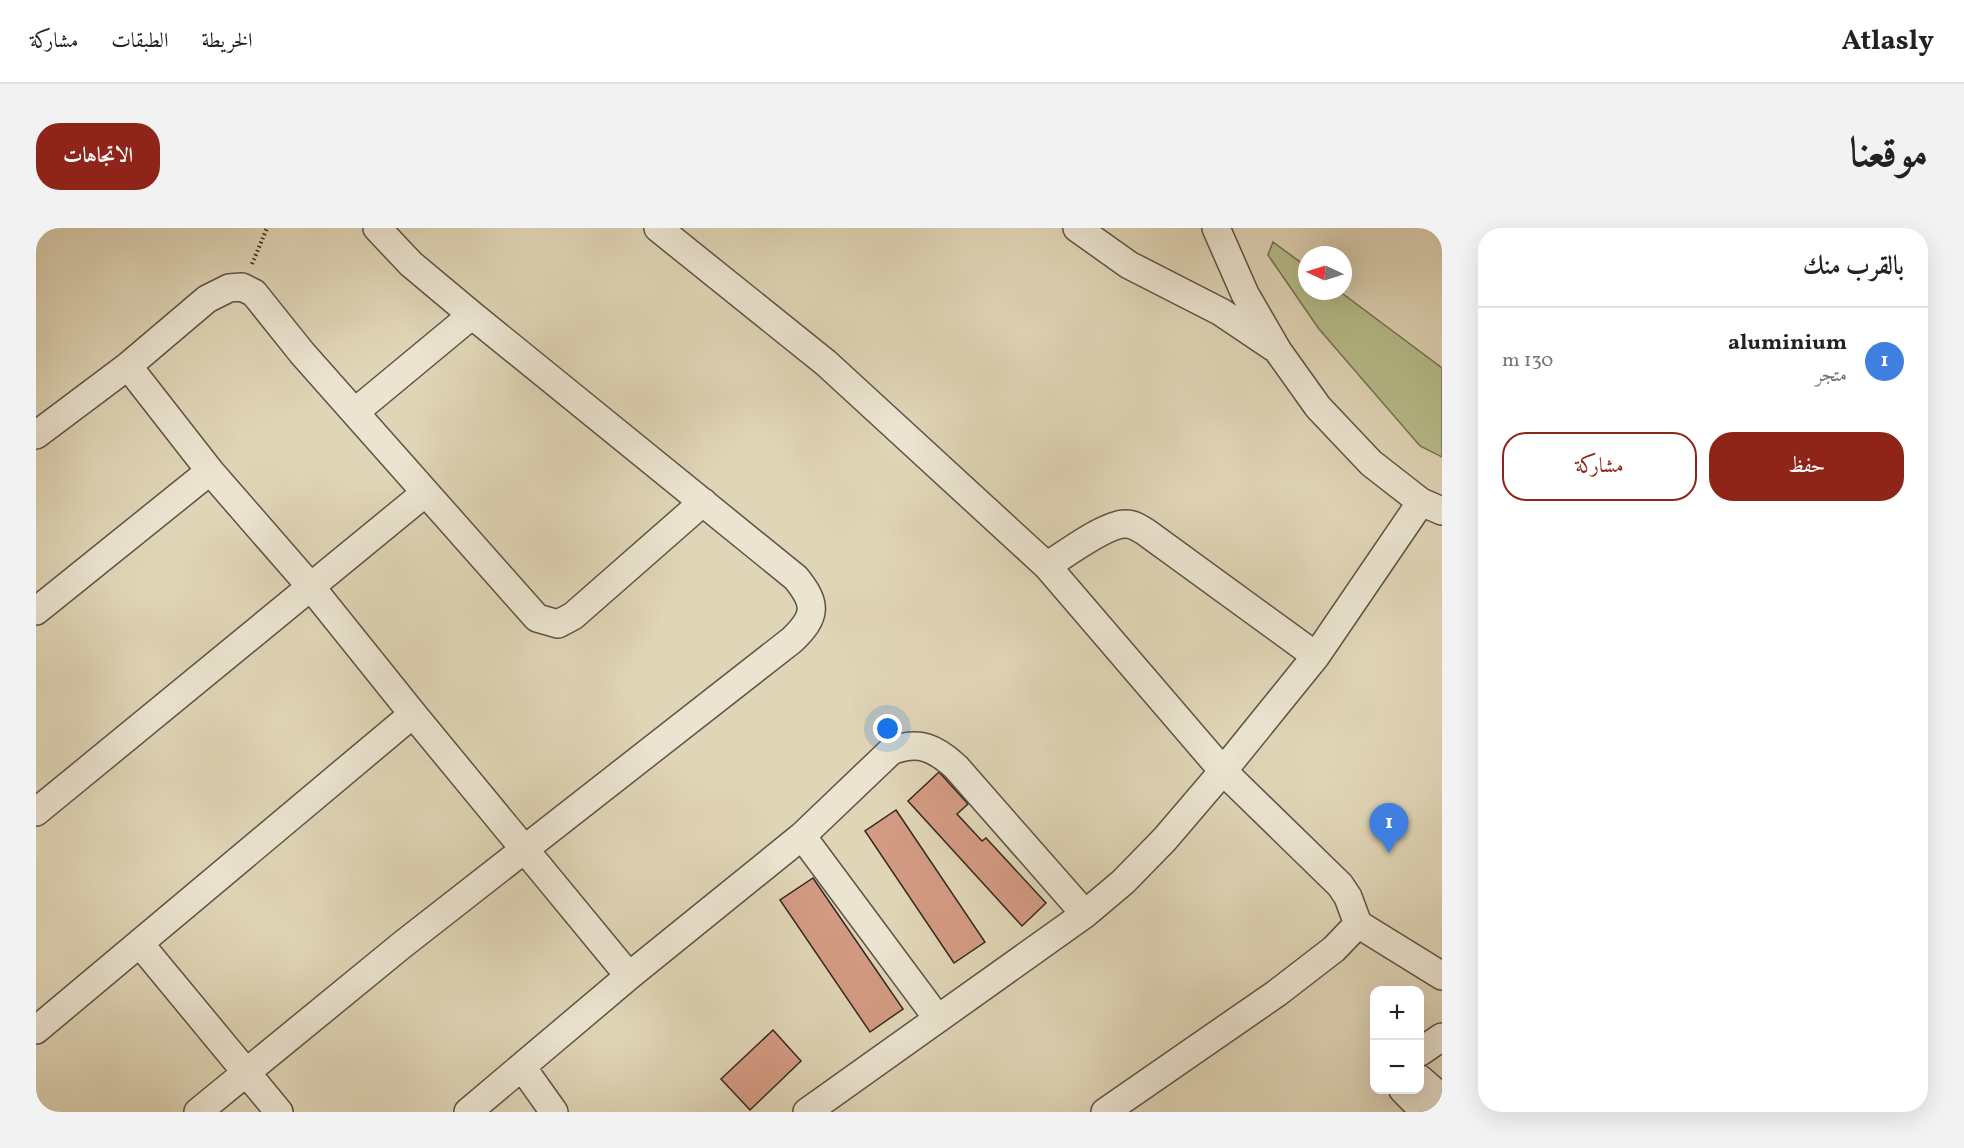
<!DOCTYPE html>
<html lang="ar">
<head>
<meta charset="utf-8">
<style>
	:root { --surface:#fff; --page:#f2f2f2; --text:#222; --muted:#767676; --line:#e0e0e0; --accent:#8f2418 }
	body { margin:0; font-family:Vollkorn,Amiri,serif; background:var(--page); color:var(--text); direction:rtl }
	.controls { position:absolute; right:18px; bottom:18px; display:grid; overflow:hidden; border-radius:12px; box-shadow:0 6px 24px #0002 }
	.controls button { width:54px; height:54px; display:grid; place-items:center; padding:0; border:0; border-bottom:2px solid var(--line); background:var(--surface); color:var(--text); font:30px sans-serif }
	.compass { position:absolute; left:1262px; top:18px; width:54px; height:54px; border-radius:50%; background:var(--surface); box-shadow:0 6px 24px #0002; rotate:274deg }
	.you { position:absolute; left:852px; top:501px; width:21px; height:21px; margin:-15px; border:4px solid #fff; border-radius:50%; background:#1a73e8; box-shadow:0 0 0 9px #1a73e833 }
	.badge { display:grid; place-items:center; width:39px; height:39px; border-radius:50%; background:var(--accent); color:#fff; font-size:20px; font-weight:700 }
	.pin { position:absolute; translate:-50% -50px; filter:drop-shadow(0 2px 3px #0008) }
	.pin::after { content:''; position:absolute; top:32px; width:21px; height:18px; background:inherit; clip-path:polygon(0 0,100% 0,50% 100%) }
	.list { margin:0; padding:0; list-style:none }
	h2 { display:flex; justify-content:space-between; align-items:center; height:78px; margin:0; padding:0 24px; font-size:26px }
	h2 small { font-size:20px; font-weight:400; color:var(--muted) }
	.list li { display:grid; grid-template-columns:39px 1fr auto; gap:18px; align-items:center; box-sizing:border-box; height:108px; padding:0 24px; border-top:2px solid var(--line) }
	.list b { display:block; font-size:22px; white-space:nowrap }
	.list p { margin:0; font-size:20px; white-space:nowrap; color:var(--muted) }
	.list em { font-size:20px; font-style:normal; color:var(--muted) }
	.actions { display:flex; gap:12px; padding:18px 24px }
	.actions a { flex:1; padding:14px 0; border:2px solid var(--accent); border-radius:24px; text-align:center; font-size:21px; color:var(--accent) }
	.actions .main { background:var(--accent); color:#fff }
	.map { position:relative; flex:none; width:1406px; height:884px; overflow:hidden; direction:ltr; border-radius:24px }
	header { display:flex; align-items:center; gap:36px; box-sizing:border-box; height:84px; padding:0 30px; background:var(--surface); border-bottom:2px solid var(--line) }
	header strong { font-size:28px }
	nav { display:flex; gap:33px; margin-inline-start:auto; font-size:21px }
	.intro { display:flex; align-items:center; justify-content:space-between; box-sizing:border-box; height:144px; padding:0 36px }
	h1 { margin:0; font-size:42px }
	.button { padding:15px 27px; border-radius:24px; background:var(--accent); color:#fff; font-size:21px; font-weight:700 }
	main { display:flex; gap:36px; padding:0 36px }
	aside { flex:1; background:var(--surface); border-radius:24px; box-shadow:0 6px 24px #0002 }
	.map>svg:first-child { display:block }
	.green { fill:#b7bc8b; stroke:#757256; stroke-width:1.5 }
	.building { fill:#d49a83; stroke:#332820; stroke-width:1.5 }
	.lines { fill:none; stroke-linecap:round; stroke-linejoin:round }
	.street-casing { stroke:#5e5346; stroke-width:30 }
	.path { stroke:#332820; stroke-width:4; stroke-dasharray:1.5 3; stroke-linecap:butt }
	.street { stroke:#ebe4d0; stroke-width:27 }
</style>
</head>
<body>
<header>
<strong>Atlasly</strong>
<nav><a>الخريطة</a><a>الطبقات</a><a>مشاركة</a></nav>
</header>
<div class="intro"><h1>موقعنا</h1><a class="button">الاتجاهات</a></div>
<main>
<aside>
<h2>بالقرب منك<small></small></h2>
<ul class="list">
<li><span class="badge" style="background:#3f7fe0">1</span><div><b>aluminium</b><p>متجر</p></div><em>130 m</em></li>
</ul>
<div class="actions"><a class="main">حفظ</a><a>مشاركة</a></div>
</aside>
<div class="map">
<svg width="1406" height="884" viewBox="0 0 1406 884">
	<rect width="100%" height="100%" fill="#e0d5b6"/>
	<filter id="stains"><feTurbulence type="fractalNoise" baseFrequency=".00333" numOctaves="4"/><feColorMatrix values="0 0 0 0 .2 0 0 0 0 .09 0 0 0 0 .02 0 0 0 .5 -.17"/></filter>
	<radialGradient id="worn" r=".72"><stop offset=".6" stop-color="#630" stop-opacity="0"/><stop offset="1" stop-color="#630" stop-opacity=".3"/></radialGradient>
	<path class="green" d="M1237,14L1271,39V63H1303L1406,140V229L1384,218L1283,101L1232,27Z"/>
	<path class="building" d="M903,544L932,576L921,586L946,613L950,610L1010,675L986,698L872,573Z
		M860,582L949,714L918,735L829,603Z
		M777,650L867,781L834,804L744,672Z
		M737,802L765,833L714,882L685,851Z"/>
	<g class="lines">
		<g class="street-casing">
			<path id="street" d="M622,0L790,135L1011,338L1187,543L1304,657L1312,669L1322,696L1406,748
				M1041,0L1093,37L1185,84L1237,119
				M1180,0L1209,66L1242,123L1282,179L1335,235L1385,274L1406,283
				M92,138L174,243L275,359L377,486L593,748
				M319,184L436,87
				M0,207L92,138L171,71L193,60L206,59L218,65L266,125L501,390L522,396L537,388L667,274
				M1011,338C1028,327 1071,295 1090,296C1098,296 1105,301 1111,305L1280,428
				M0,383L174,243
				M0,584L389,265
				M766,608L902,791
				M104,716L243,884
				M0,802L377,486
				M1384,824L1406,809
				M486,839L518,884
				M1384,851L1406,870
				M1367,862L1389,884
				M162,884L366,717L756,412C781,388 781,376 760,350L436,87L375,36L341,0
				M432,884L593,748L766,608L855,523C883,512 899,520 920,539L1049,686
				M771,884L1049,686L1087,654L1129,611L1187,543L1280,428L1385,274
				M1069,884L1241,765L1298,721L1322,696"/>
		</g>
		<path class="path" d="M216,36L231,0"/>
		<use href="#street" class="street"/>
	</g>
	<rect width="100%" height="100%" filter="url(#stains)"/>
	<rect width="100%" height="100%" fill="url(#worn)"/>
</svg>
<div class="controls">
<button>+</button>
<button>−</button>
</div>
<svg class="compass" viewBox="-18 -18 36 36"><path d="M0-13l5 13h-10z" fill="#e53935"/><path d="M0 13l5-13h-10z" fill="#767676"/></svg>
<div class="you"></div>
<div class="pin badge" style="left:1353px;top:625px;background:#3f7fe0">1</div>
</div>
</main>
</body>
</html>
